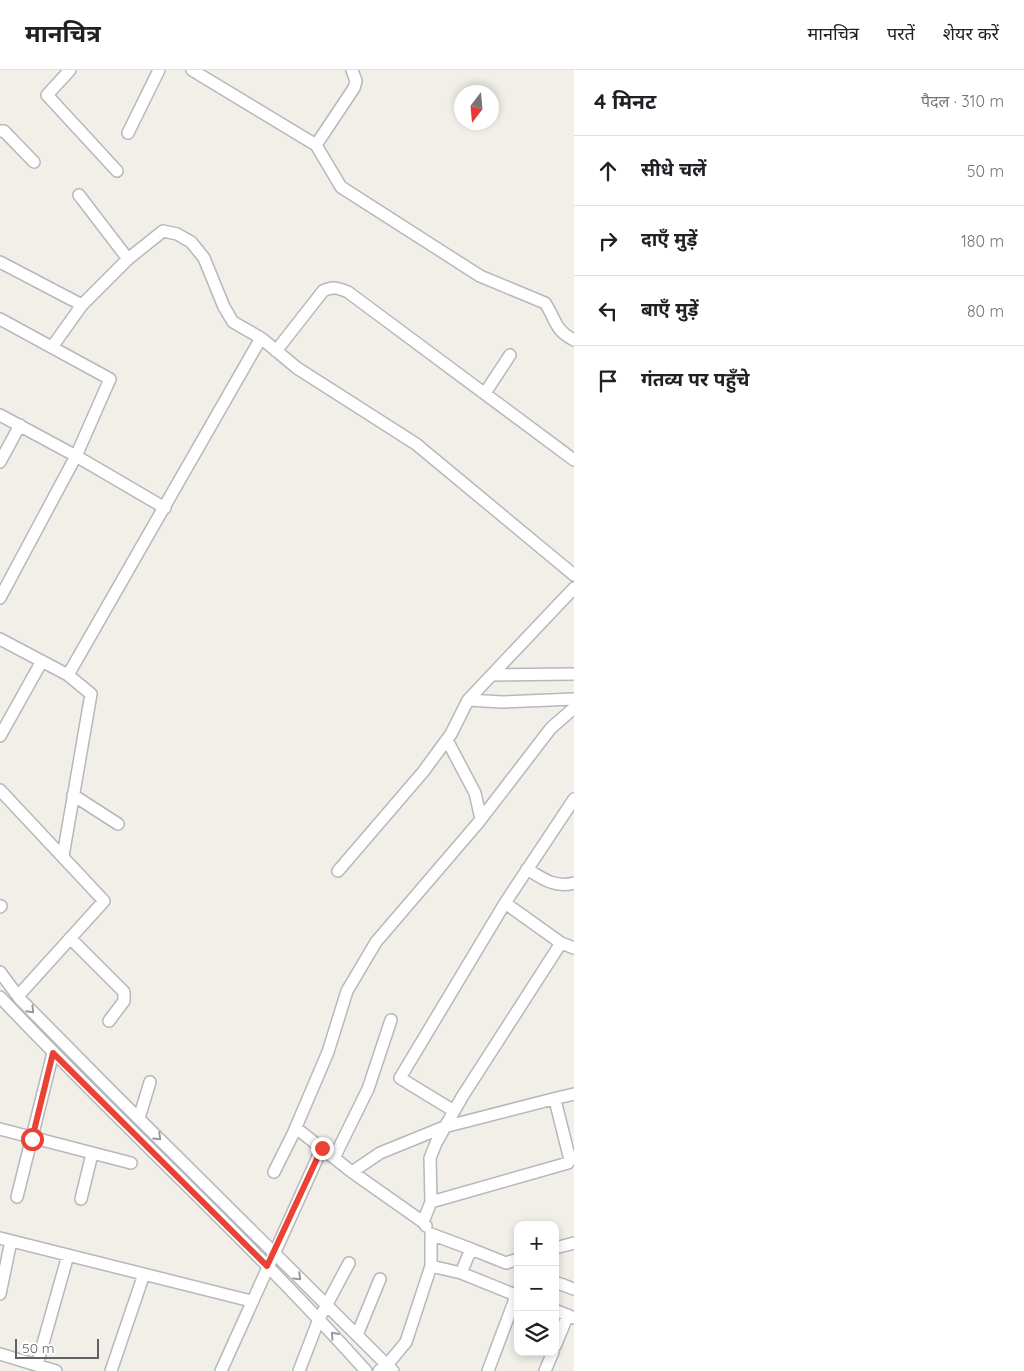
<!DOCTYPE html>
<html lang="hi">
<head>
<meta charset="utf-8">
<style>
	:root { --surface:#fff; --page:#f2f2f2; --text:#202124; --muted:#757577; --line:#e0e0e0 }
	body { margin:0; font-family:Quicksand,"Noto Sans Devanagari",sans-serif; background:var(--page); color:var(--text) }
	.controls { position:absolute; right:15px; bottom:15px; display:grid; overflow:hidden; border-radius:10px; box-shadow:0 2px 8px #0003 }
	.controls button { width:45px; height:45px; display:grid; place-items:center; padding:0; border:0; border-bottom:1px solid var(--line); background:var(--surface); color:var(--text); font:25px sans-serif }
	.compass { position:absolute; left:454px; top:15px; width:45px; height:45px; border-radius:50%; background:var(--surface); box-shadow:0 2px 8px #0003; rotate:196deg }
	.scale { position:absolute; left:15px; bottom:12px; width:84px; box-sizing:border-box; padding-left:5px; border:2px solid #5f6368; border-top:0; font-size:14px; line-height:18px; white-space:nowrap; color:#5f6368; -webkit-text-stroke:4px #fff; paint-order:stroke }
	.stop { position:absolute; width:15px; height:15px; margin:-11px; border:4px solid #ea4335; border-radius:50%; background:#fff }
	.stop.end { background:#ea4335; border-color:#fff; box-shadow:0 1px 5px #0008 }
	.list { margin:0; padding:0; list-style:none }
	h2 { display:flex; justify-content:space-between; align-items:center; height:65px; margin:0; padding:0 20px; font-size:21px }
	h2 small { font-size:16px; font-weight:400; color:var(--muted) }
	.list li { display:grid; grid-template-columns:32px 1fr auto; gap:15px; align-items:center; box-sizing:border-box; height:70px; padding:0 20px; border-top:1px solid var(--line) }
	.list b { display:block; font-size:19px; white-space:nowrap }
	.list em { font-size:16px; font-style:normal; color:var(--muted) }
	.icon { flex:none; width:28px; height:28px; fill:none; stroke:currentColor; stroke-width:2; stroke-linecap:round; stroke-linejoin:round }
	.map { position:relative; flex:none; width:574px; height:1301px; overflow:hidden }
	header { display:flex; align-items:center; gap:30px; box-sizing:border-box; height:70px; padding:0 25px; background:var(--surface); border-bottom:1px solid var(--line) }
	header strong { font-size:24px }
	nav { display:flex; gap:28px; margin-inline-start:auto; font-size:18px }
	main { display:flex }
	aside { flex:1; background:var(--surface) }
	.map>svg:first-child { display:block }
	.lines { fill:none; stroke-linecap:round; stroke-linejoin:round }
	.street-casing { stroke:#b5b8bc; stroke-width:14 }
	.street { stroke:#fff; stroke-width:11 }
	.oneway { stroke:#979a9d }
	.route { stroke:#ea4335; stroke-width:6 }
</style>
</head>
<body>
<header>
<strong>मानचित्र</strong>
<nav><a>मानचित्र</a><a>परतें</a><a>शेयर करें</a></nav>
</header>
<main>
<div class="map">
<svg width="574" height="1301" viewBox="0 0 574 1301">
	<rect width="100%" height="100%" fill="#f1efe8"/>
	<g class="lines">
		<g class="street-casing">
			<path id="street" d="M70,0L47,25L117,101
				M192,0L316,75L341,117L480,206L545,233C556,249 554,260 574,270
				M0,61H4L34,92
				M128,63L159,0
				M316,75L354,18L356,11L352,0
				M79,125L128,189
				M0,192L82,235L128,189L163,161L177,164L191,172L204,188L224,237L233,252L261,268L297,298L416,374L574,505
				M0,249L110,309L76,386L0,528
				M52,277L82,235
				M276,281L323,221C333,216 338,218 348,222L574,390
				M485,323L510,285
				M0,345L76,386L165,438
				M0,392L20,355
				M0,569L68,605L91,624L63,786
				M68,605L261,268
				M492,605L574,604
				M468,630L574,518
				M0,666L42,591
				M447,670L475,723L481,749
				M0,720L104,831L18,926
				M73,725L118,754
				M527,799C543,809 555,818 574,813
				M338,801L423,702L451,664L468,630L502,632L574,629
				M505,833L561,873L574,878
				M0,837L1,836
				M70,868L124,922V931L109,951
				M0,902L20,929L114,1024L393,1301
				M0,927C120,1054 250,1171 366,1301
				M454,1041L400,1008L505,833L574,729
				M139,1048L150,1012
				M296,1058L352,1102L423,1152L426,1156
				M0,1059L131,1093
				M334,1088L368,1019L391,950
				M274,1102L293,1064L328,982L347,921L376,872L478,753L551,658L574,638
				M352,1102L380,1083L444,1057L557,1028
				M17,1127L53,983
				M81,1129L92,1084
				M431,1132L430,1088L436,1073L462,1027L561,873
				M423,1152L431,1132L568,1093L570,1090L555,1030L557,1028L574,1024
				M0,1168L251,1231
				M555,1178L574,1173
				M431,1196L461,1203L518,1226
				M461,1203L471,1179L506,1193L518,1189
				M555,1212L574,1219
				M0,1224L11,1171
				M555,1240L574,1248
				M357,1265L380,1209
				M555,1276L568,1245
				M0,1284L56,1301
				M37,1295L68,1185
				M111,1301L144,1204
				M221,1301L322,1078
				M299,1301L319,1249L349,1193
				M379,1301L387,1295L406,1272L431,1196V1164L471,1179
				M488,1301L518,1221
				M545,1301L553,1282"/>
		</g>
		<use href="#street" class="street"/>
	</g>
	<defs><path id="oneway-chevron" d="M-2-3.5L2.5 0L-2 3.5" fill="none" stroke-width="1.6" stroke-linecap="round" stroke-linejoin="round" transform="scale(1.25)"/></defs>
	<g class="oneway">
		<use href="#oneway-chevron" transform="translate(31 940) rotate(46)"/>
		<use href="#oneway-chevron" transform="translate(158 1067) rotate(44)"/>
		<use href="#oneway-chevron" transform="translate(298 1207) rotate(44)"/>
		<use href="#oneway-chevron" transform="translate(334 1265) rotate(-132)"/>
	</g>
	<g class="lines">
		<path class="route" d="M32,1069L53,983L267,1196L322,1078"/>
	</g>
</svg>
<div class="controls">
<button>+</button>
<button>−</button>
<button><svg class="icon" aria-label="layers" viewBox="0 0 24 24"><path d="M12 4l9 5-9 5-9-5zM3 14l9 5 9-5"/></svg></button>
</div>
<svg class="compass" viewBox="-18 -18 36 36"><path d="M0-13l5 13h-10z" fill="#e53935"/><path d="M0 13l5-13h-10z" fill="#757577"/></svg>
<div class="scale">50 m</div>
<div class="stop" style="left:32px;top:1069px"></div>
<div class="stop end" style="left:322px;top:1078px"></div>
</div>
<aside>
<h2>4 मिनट<small>पैदल · 310 m</small></h2>
<ul class="list">
<li><svg class="icon" aria-label="ahead" viewBox="0 0 24 24"><path d="M12 20V5M6 11l6-6 6 6"/></svg><div><b>सीधे चलें</b></div><em>50 m</em></li>
<li><svg class="icon" aria-label="right" viewBox="0 0 24 24"><path d="M7 20v-9h11M14 6l5 5-5 5"/></svg><div><b>दाएँ मुड़ें</b></div><em>180 m</em></li>
<li><svg class="icon" aria-label="left" viewBox="0 0 24 24"><path d="M17 20v-9H6M10 6l-5 5 5 5"/></svg><div><b>बाएँ मुड़ें</b></div><em>80 m</em></li>
<li><svg class="icon" aria-label="arrive" viewBox="0 0 24 24"><path d="M6 21V4h12l-3 4 3 4H6"/></svg><div><b>गंतव्य पर पहुँचे</b></div></li>
</ul>
</aside>
</main>
</body>
</html>
